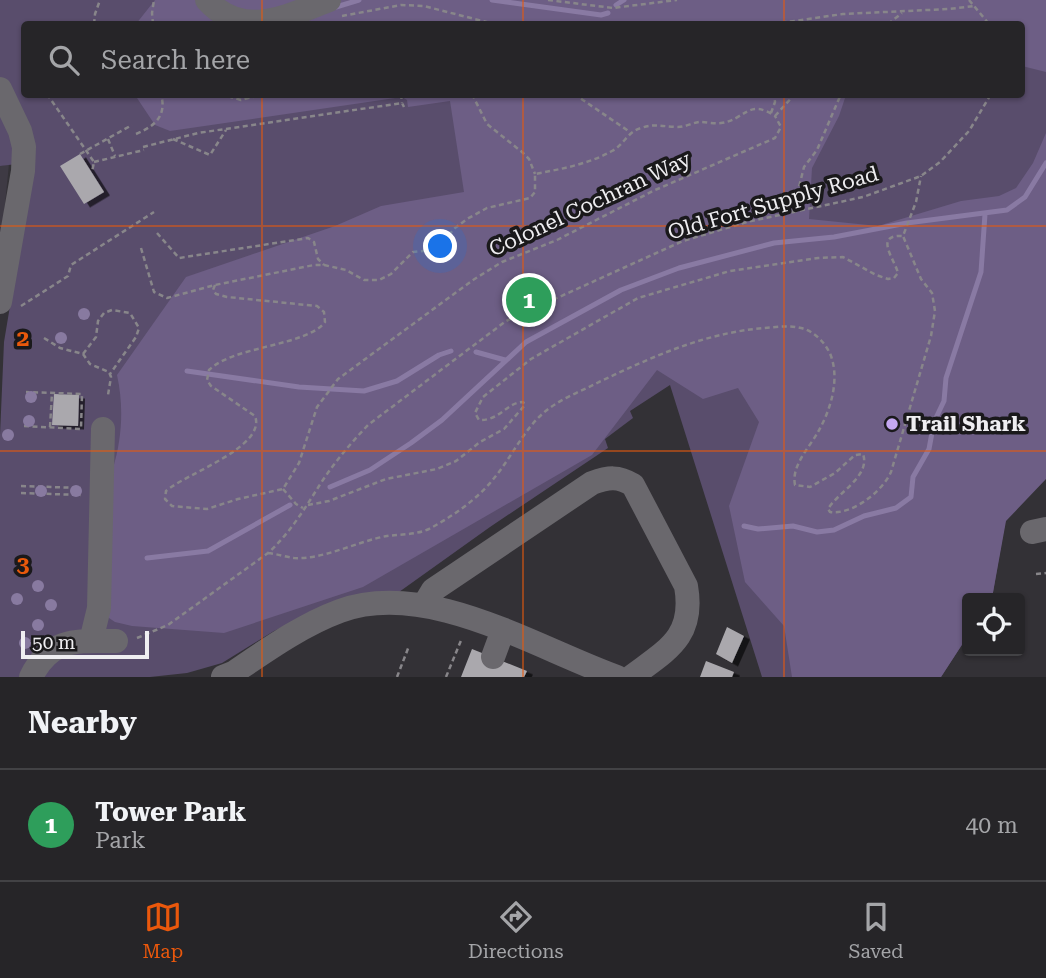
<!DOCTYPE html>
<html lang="en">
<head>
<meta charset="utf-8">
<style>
	:root { --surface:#262528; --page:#323134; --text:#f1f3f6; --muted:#a4a5a8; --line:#424245; --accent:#ea580c }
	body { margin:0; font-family:"Roboto Serif",serif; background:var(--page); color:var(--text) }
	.controls { position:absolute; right:21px; bottom:21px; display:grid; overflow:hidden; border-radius:7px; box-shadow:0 2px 5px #0004 }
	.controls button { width:63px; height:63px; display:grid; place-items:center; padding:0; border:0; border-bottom:2px solid var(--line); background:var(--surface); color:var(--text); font:35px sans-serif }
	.scale { position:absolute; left:21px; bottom:18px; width:128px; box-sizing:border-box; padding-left:7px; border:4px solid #efeef1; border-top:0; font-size:19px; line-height:24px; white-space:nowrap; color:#efeef1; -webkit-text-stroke:5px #1a191b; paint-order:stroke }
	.you { position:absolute; left:441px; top:247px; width:24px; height:24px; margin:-18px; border:5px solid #fff; border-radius:50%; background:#1a73e8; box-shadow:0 0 0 10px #1a73e833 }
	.badge { display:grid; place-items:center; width:46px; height:46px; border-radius:50%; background:var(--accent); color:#fff; font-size:23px; font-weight:700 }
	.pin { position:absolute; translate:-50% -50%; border:4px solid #fff; box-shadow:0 2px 7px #0006 }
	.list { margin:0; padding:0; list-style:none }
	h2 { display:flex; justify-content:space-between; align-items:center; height:91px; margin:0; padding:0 28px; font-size:30px }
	h2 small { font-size:23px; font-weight:400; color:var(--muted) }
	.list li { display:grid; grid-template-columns:46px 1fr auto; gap:21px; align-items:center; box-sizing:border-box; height:112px; padding:0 28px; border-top:2px solid var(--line) }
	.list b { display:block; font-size:26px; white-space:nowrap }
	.list p { margin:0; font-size:23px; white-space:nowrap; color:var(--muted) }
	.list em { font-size:23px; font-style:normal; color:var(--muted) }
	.icon { flex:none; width:38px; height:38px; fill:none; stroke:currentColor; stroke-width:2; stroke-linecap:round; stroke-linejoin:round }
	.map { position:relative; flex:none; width:1046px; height:677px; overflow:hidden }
	.search { position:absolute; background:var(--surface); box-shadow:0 2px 5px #0004; left:21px; right:21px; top:21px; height:77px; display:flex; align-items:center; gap:18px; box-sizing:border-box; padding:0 24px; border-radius:7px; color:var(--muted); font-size:26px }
	.sheet { height:203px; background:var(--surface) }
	nav { display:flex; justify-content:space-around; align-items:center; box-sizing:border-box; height:98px; border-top:2px solid var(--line); background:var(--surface); font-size:19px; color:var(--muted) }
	nav a { display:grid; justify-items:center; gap:4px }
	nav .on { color:var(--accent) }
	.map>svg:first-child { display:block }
	.built { fill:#3e3a44 }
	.green { fill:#594d6c; fill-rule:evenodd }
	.forest { fill:#6d5e85 }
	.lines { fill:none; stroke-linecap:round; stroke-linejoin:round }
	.stream { stroke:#897aa3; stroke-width:5 }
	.building { fill:#aaa8ad; filter:url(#shadow) }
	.path { stroke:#88868a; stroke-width:2.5; stroke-dasharray:5 3.5; stroke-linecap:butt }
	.minor { stroke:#6a686d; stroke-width:24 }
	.tree { fill:#887aa0 }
	.grid { fill:none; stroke:#e8590c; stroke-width:2; stroke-opacity:0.55 }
	.poi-dot { fill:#c4a7f1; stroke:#1a191b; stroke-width:2.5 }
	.labels { text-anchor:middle; stroke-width:7; stroke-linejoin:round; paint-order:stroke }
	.street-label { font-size:21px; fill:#efeef1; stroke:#1a191b }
	.poi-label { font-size:21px; font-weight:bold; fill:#efeef1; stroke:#1a191b; text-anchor:start }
	.grid-label { font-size:23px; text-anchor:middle; font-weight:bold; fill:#e8590c; stroke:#1a191b; stroke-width:7; stroke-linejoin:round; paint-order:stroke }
</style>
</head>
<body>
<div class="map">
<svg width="1046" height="677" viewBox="0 0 1046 677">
	<defs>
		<filter id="shadow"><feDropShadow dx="6" dy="3.5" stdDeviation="0" flood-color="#0009"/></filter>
	</defs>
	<rect width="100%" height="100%" fill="#333136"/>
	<path class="built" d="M9,164L4,214L0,234V166Z"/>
	<path class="green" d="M0,0H1046V350L1029,385L992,598H967V637L941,677H762L670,385L630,411L633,418L605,439L608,448L490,527L399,592L341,599L274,631L222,663L187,673L150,677H0V435L4,342L34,162L0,166ZM24,24H1021V94H24Z"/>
	<path class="forest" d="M155,0H1046V72L1022,66L1021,24H136Z
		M135,95H846L839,116L812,168L809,219L878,226L961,201L999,196L1016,188L1033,163L1046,133V479L1006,521L992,598H967V637L941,677H792L784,626L745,582L729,506L759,422L738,388L703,399L657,370L592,455L363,587L224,633L132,626L115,622L106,616L113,468C122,439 124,406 117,375L186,277L335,226L381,206L464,192L450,101L408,107L407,100L402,97L170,131L155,125Z"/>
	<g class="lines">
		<path class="stream" d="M492,0L601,15L608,13
			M616,5L624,0
			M336,7L359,0
			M476,352L505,360
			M187,371L299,387L364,391L397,381L439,355L451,351
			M330,487L370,470L411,443L442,420L526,342L621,290L679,268L774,243L834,237L907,223L1007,210L1025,197L1046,163
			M744,526L758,529L793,526L817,532L834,530L864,516L896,508L911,497L913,477L929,449L934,422L944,401L946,378L981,272L985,214
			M147,558L208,551L290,505"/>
	</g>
	<path class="building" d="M80,154L104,192L84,204L60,166Z
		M54,394L79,395L78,426L52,425Z
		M727,627L744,636L732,663L716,654Z
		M472,649L527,671L524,677H461Z
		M706,661L734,672L732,677H700Z"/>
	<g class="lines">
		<path class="path" d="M548,0L613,8L677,0
			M969,0L989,24
			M342,16L401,5L424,6L494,24
			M94,24L95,14L100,0
			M153,24L152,13L154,0
			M739,24L787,22L843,14L949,9L974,6
			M888,24L902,13
			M47,94L94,162L92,172
			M202,94H206
			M220,94L241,100L264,94
			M401,94L402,103
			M472,94L487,124L522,152L529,159L535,174
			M574,94L630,132
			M771,113L775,102L774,94
			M775,116L795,94
			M136,134C155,126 167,116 161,94
			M108,139L115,156
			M173,139L210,155L226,130
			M143,147L198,133L402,103L404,107
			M80,154L132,125
			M94,162L144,150
			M793,211L804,167L817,150L841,94
			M157,233L179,258L308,238L314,242L318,259L324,265
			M141,248L154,292L167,298L215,285L314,265H324L346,270L364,280H379L391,274L413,252L432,250L439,246L455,228L467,219L487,208L530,198L535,192V174C561,169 589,164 612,151C624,145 627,132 641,128C654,123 665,127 678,127C685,127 692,123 699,122C706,122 714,124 721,123C745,120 748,98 775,116
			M215,285L213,290L216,294L227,297L317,306L324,312L325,322C307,346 233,346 209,370L207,380L211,386L255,416C267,447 185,474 166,491L165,499L172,506L207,509L238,499L283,489L299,463L317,407L338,379L473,280L502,262L557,240L653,191L775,138L781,127L775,116
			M21,306L68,276L71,265L154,212
			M44,338L60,348L83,354L90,364L109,372L111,377L108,395
			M83,354L96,337L98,321L104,313L112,310L130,313L139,328L136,337L110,374
			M24,426L81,429L82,394L26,392
			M50,427L52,393
			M21,486L81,488
			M283,489L296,504L303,508
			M21,493L81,495
			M308,505L329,501L386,479L437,469L456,461L480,442L504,429L525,405L523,402C507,402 500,421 479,420L475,413L483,397L531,359L638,298L730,271L818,258L843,257L876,275L888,279L894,278L898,273C895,260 873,234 903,236
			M268,553C277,554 286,557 294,558C323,560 358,541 387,536C401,534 415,535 429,529C453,516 478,499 495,477C513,455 525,427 547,410C562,398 582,391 599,382C652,357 704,333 764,328C776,327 789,325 801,328C814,331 826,343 831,356C840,381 830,411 818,432C809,448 791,466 795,485L810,487L835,473L855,455L863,454C871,476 837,493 828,509L830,512C852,515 882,492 891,472L931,336L935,311L932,293L921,279L903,236L916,202L921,176
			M1036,574L1046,573
			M137,638L168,625L268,553C289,534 304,510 319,486C333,464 350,444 368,425L506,321L683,241L747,222L863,197L921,176L940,162L969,131L991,94
			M397,677L409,646
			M446,677L462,638"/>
		<path class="minor" d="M207,0C243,40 287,16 329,0
			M0,89L20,131L24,147L23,171L0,302
			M1032,532L1046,529
			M424,605L433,590L592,483C609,477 618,476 633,485L686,586C695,637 667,650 631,677
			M91,641L99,608L103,429
			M493,657L503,630
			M31,677C51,637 77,641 116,641
			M223,677L233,673C267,650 302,625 340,611C427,579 536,648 617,677"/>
	</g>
	<g class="tree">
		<circle cx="84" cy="314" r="6"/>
		<circle cx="61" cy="338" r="6"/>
		<circle cx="31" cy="397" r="6"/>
		<circle cx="29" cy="421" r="6"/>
		<circle cx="8" cy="435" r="6"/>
		<circle cx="41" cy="491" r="6"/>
		<circle cx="76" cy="491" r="6"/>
		<circle cx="38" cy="586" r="6"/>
		<circle cx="17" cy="599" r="6"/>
		<circle cx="51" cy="605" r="6"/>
		<circle cx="38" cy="625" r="6"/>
		<circle cx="25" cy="643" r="6"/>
	</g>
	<path class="grid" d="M262,0V24M523,0V24M784,0V24M262,94V677M523,94V677M784,94V677M0,226H1046M0,451H1046"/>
	<circle class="poi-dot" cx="892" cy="424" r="7"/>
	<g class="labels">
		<g class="street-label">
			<text transform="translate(773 203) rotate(-16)" y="7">Old Fort Supply Road</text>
			<text transform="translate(590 204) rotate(-25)" y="7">Colonel Cochran Way</text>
		</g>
		<g class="poi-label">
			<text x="906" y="431">Trail Shark</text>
		</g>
	</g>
	<g class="grid-label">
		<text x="23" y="346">2</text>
		<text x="23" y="572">3</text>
	</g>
</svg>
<div class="controls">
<button><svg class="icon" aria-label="locate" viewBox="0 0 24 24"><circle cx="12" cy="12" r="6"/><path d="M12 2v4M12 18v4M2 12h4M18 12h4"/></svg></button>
</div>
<div class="scale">50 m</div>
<div class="you"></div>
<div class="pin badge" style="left:529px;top:300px;background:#2e9e5b">1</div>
<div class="search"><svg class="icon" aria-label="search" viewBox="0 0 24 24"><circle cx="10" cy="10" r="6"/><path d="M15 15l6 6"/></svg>Search here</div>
</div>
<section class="sheet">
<h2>Nearby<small></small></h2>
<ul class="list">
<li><span class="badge" style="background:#2e9e5b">1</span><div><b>Tower Park</b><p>Park</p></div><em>40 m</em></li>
</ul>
</section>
<nav>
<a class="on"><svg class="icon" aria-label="map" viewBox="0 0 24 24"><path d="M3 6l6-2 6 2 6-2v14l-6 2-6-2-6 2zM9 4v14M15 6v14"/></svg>Map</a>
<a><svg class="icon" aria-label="directions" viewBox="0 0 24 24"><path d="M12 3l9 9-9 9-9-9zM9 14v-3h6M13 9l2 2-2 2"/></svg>Directions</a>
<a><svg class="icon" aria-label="saved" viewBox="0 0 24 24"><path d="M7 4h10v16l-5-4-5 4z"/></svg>Saved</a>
</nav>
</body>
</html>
